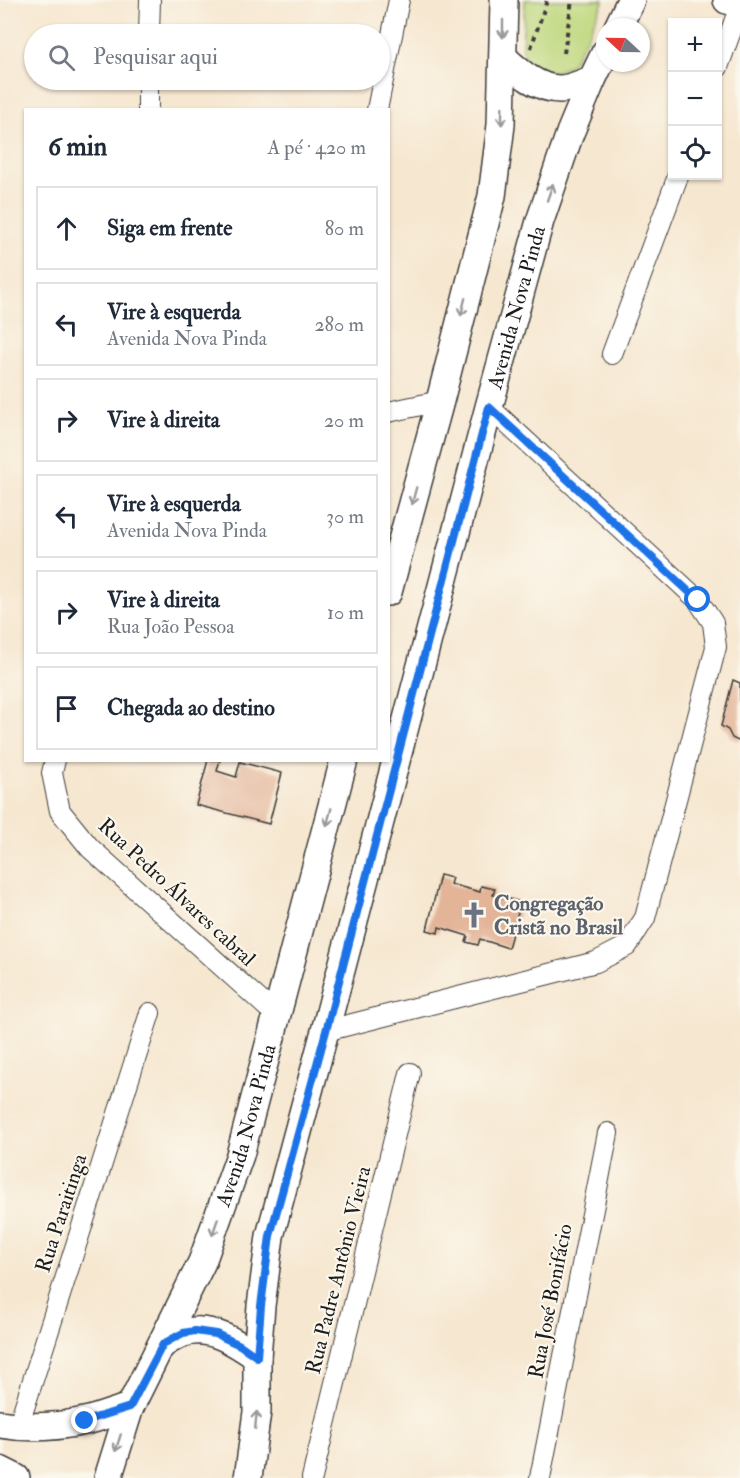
<!DOCTYPE html>
<html lang="pt">
<head>
<meta charset="utf-8">
<style>
	:root { --surface:#fff; --page:#f2f2f3; --text:#1f2937; --muted:#747a83; --line:#e0e1e3 }
	body { margin:0; font-family:"IM FELL Double Pica",serif; background:var(--page); color:var(--text) }
	.controls { position:absolute; right:18px; top:18px; display:grid; overflow:hidden; border-radius:0px; box-shadow:0 2px 4px #0004 }
	.controls button { width:54px; height:54px; display:grid; place-items:center; padding:0; border:0; border-bottom:2px solid var(--line); background:var(--surface); color:var(--text); font:30px sans-serif }
	.compass { position:absolute; left:596px; top:18px; width:54px; height:54px; border-radius:50%; background:var(--surface); box-shadow:0 2px 4px #0004; rotate:292deg }
	.stop { position:absolute; width:18px; height:18px; margin:-14px; border:4px solid #1a73e8; border-radius:50%; background:#fff }
	.stop.end { background:#1a73e8; border-color:#fff; box-shadow:0 2px 6px #0008 }
	.list { margin:0; padding:0; list-style:none }
	h2 { display:flex; justify-content:space-between; align-items:center; height:78px; margin:0; padding:0 24px; font-size:26px }
	h2 small { font-size:20px; font-weight:400; color:var(--muted) }
	.list li { display:grid; grid-template-columns:39px 1fr auto; gap:18px; align-items:center; box-sizing:border-box; height:84px; margin:0 12px 12px; padding:0 12px; border:2px solid var(--line); border-radius:0px }
	.list b { display:block; font-size:22px; white-space:nowrap }
	.list p { margin:0; font-size:20px; white-space:nowrap; color:var(--muted) }
	.list em { font-size:20px; font-style:normal; color:var(--muted) }
	.icon { flex:none; width:33px; height:33px; fill:none; stroke:currentColor; stroke-width:2; stroke-linecap:round; stroke-linejoin:round }
	.map { position:relative; flex:none; width:740px; height:1478px; overflow:hidden }
	.search { position:absolute; background:var(--surface); box-shadow:0 2px 4px #0004; left:24px; top:24px; width:366px; height:66px; display:flex; align-items:center; gap:15px; box-sizing:border-box; padding:0 21px; border-radius:33px; color:var(--muted); font-size:22px }
	.panel { position:absolute; background:var(--surface); box-shadow:0 2px 4px #0004; left:24px; top:108px; width:366px; height:654px; border-radius:0px }
	.map>svg:first-child { display:block }
	.green { fill:#bdd77c; stroke:#6c7a4c; stroke-width:1.5 }
	.building { fill:#e3b498 }
	.lines { fill:none; stroke-linecap:round; stroke-linejoin:round }
	.street-casing { stroke:#3d3a37; stroke-width:22 }
	.secondary-casing { stroke:#3d3a37; stroke-width:30 }
	.path { stroke:#3d3a37; stroke-width:4; stroke-dasharray:4.5 4.5; stroke-linecap:butt }
	.street { stroke:#fff; stroke-width:20 }
	.secondary { stroke:#fff; stroke-width:27 }
	.oneway { stroke:#999 }
	.route { stroke:#1a73e8; stroke-width:8 }
	.labels { text-anchor:middle; stroke-width:4.5; stroke-linejoin:round; paint-order:stroke }
	.street-label { font-size:21px; fill:#1c1c1c; stroke:#fbf7ec }
	.worship-label { font-size:21px; font-weight:bold; fill:#5b616d; stroke:#fbf7ec; text-anchor:start }
</style>
</head>
<body>
<div class="map">
<svg width="740" height="1478" viewBox="0 0 740 1478">
	<rect width="100%" height="100%" fill="#fbf7ec"/>
	<filter id="ink" filterUnits="userSpaceOnUse"><feTurbulence type="fractalNoise" baseFrequency=".0167" numOctaves="2"/><feDisplacementMap in="SourceGraphic" scale="12" xChannelSelector="R" yChannelSelector="G"/><feConvolveMatrix kernelMatrix="1 2 1 2 8 2 1 2 1" color-interpolation-filters="sRGB"/></filter>
	<filter id="wash" filterUnits="userSpaceOnUse"><feTurbulence type="fractalNoise" baseFrequency=".008" numOctaves="4" result="noise"/><feDisplacementMap in="SourceGraphic" scale="24" xChannelSelector="R" yChannelSelector="G"/><feGaussianBlur stdDeviation="1.35" result="paint"/><feColorMatrix in="noise" values="0 0 0 0 0 0 0 0 0 0 0 0 0 0 0 0 0 1.4 0 .05"/><feComposite in="paint" operator="in"/></filter>
	<g filter="url(#wash)">
		<rect width="100%" height="100%" fill="#f6e7d0"/>
		<path class="green" d="M525,0H604L589,33L571,65L560,70L547,73L530,67L522,48Z"/>
		<g id="blocks">
			<path class="building" d="M733,680L740,683V740L738,741L732,738L728,730L721,726Z
				M208,760H220L217,771L236,777L240,762L282,773L269,824L196,805Z
				M440,875L452,878L450,884L480,892L481,886L495,889L493,895L521,902L508,948L480,939L478,945L466,942L468,936L439,927L438,933L427,930Z"/>
		</g>
	</g>
	<g filter="url(#ink)">
		<use href="#blocks" fill-opacity="0" stroke="#3d3a37" stroke-width="1.5"/>
		<g class="lines">
			<g class="street-casing">
				<path id="street" d="M149,34L150,0
					M718,67L740,6
					M148,110V80
					M377,110L399,0
					M612,354L678,176
					M388,412L440,401
					M55,760L52,773L60,811L90,848L276,1015
					M325,1031L596,962L627,946L645,918L716,647L713,623L698,600L489,407
					M18,1427L150,1013
					M312,1478L410,1073
					M540,1478L608,1133"/>
			</g>
			<g class="secondary-casing">
				<g id="secondary">
					<path d="M727,0L740,3"/>
					<path d="M618,27L631,0"/>
					<path d="M504,58C519,72 538,89 560,89C570,89 582,83 592,80"/>
					<path d="M388,592L440,401L492,196L501,125L504,0"/>
					<path d="M163,1344C169,1340 177,1335 184,1333C209,1324 237,1343 257,1357"/>
					<path d="M0,1424C28,1429 57,1427 85,1421C100,1418 115,1411 130,1407"/>
					<path d="M0,1470L16,1478"/>
					<path id="s1" d="M108,1478L130,1407L202,1262L240,1155L344,760"/>
					<path id="s2" d="M248,1478L257,1412V1357L261,1306L270,1236L325,1031L489,407L540,221L570,133L592,80L605,53"/>
				</g>
			</g>
			<path class="path" d="M531,48L547,0
				M564,53L572,0"/>
			<use href="#street" class="street"/>
			<use href="#secondary" class="secondary"/>
		</g>
		<defs><path id="oneway-shaft" d="M-6 0H5M1.5-3L5.5 0L1.5 3" fill="none" stroke-width="1.6" stroke-linecap="round" stroke-linejoin="round" transform="scale(1.5)"/></defs>
		<g class="oneway">
			<use href="#oneway-shaft" transform="translate(503 29) rotate(90)"/>
			<use href="#oneway-shaft" transform="translate(502 116) rotate(92)"/>
			<use href="#oneway-shaft" transform="translate(550 192) rotate(-71)"/>
			<use href="#oneway-shaft" transform="translate(463 307) rotate(104)"/>
			<use href="#oneway-shaft" transform="translate(414 496) rotate(105)"/>
			<use href="#oneway-shaft" transform="translate(329 817) rotate(105)"/>
			<use href="#oneway-shaft" transform="translate(215 1227) rotate(109)"/>
			<use href="#oneway-shaft" transform="translate(256 1420) rotate(-84)"/>
			<use href="#oneway-shaft" transform="translate(118 1443) rotate(108)"/>
		</g>
	</g>
	<g class="lines" filter="url(#ink)">
		<path class="route" d="M85,1421L130,1407L163,1344L183,1333L195,1331L216,1334L240,1345L257,1357L261,1306L270,1236L326,1031L489,407L698,600"/>
	</g>
	<defs>
		<g id="church-bare" transform="scale(2.07)"><path d="M-1.2-6h2.4v3.5h3.3v2.4h-3.3V6h-2.4V-.1h-3.3v-2.4h3.3Z" fill="#6b7280" stroke="#fbf7ec" stroke-width="2.5" paint-order="stroke"/></g>
	</defs>
	<g fill-rule="evenodd">
		<use href="#church-bare" x="474" y="915"/>
	</g>
	<g class="labels">
		<g class="street-label">
			<text dy="7" stroke="none"><textPath href="#s2" startOffset="1204">Avenida Nova Pinda</textPath></text>
			<text transform="translate(177 892) rotate(43)" y="7">Rua Pedro Álvares cabral</text>
			<text dy="7" stroke="none"><textPath href="#s1" startOffset="380">Avenida Nova Pinda</textPath></text>
			<text transform="translate(61 1213) rotate(-72)" y="7">Rua Paraitinga</text>
			<text transform="translate(338 1270) rotate(-76)" y="7">Rua Padre Antônio Vieira</text>
			<text transform="translate(550 1301) rotate(-79)" y="7">Rua José Bonifácio</text>
		</g>
		<g class="worship-label">
			<text x="494" y="910">Congregação<tspan x="494" dy="24">Cristã no Brasil</tspan></text>
		</g>
	</g>
</svg>
<div class="controls">
<button>+</button>
<button>−</button>
<button><svg class="icon" aria-label="locate" viewBox="0 0 24 24"><circle cx="12" cy="12" r="6"/><path d="M12 2v4M12 18v4M2 12h4M18 12h4"/></svg></button>
</div>
<svg class="compass" viewBox="-18 -18 36 36"><path d="M0-13l5 13h-10z" fill="#e53935"/><path d="M0 13l5-13h-10z" fill="#747a83"/></svg>
<div class="stop" style="left:698px;top:600px"></div>
<div class="stop end" style="left:85px;top:1421px"></div>
<div class="search"><svg class="icon" aria-label="search" viewBox="0 0 24 24"><circle cx="10" cy="10" r="6"/><path d="M15 15l6 6"/></svg>Pesquisar aqui</div>
<section class="panel">
<h2>6 min<small>A pé · 420 m</small></h2>
<ul class="list">
<li><svg class="icon" aria-label="ahead" viewBox="0 0 24 24"><path d="M12 20V5M6 11l6-6 6 6"/></svg><div><b>Siga em frente</b></div><em>80 m</em></li>
<li><svg class="icon" aria-label="left" viewBox="0 0 24 24"><path d="M17 20v-9H6M10 6l-5 5 5 5"/></svg><div><b>Vire à esquerda</b><p>Avenida Nova Pinda</p></div><em>280 m</em></li>
<li><svg class="icon" aria-label="right" viewBox="0 0 24 24"><path d="M7 20v-9h11M14 6l5 5-5 5"/></svg><div><b>Vire à direita</b></div><em>20 m</em></li>
<li><svg class="icon" aria-label="left" viewBox="0 0 24 24"><path d="M17 20v-9H6M10 6l-5 5 5 5"/></svg><div><b>Vire à esquerda</b><p>Avenida Nova Pinda</p></div><em>30 m</em></li>
<li><svg class="icon" aria-label="right" viewBox="0 0 24 24"><path d="M7 20v-9h11M14 6l5 5-5 5"/></svg><div><b>Vire à direita</b><p>Rua João Pessoa</p></div><em>10 m</em></li>
<li><svg class="icon" aria-label="arrive" viewBox="0 0 24 24"><path d="M6 21V4h12l-3 4 3 4H6"/></svg><div><b>Chegada ao destino</b></div></li>
</ul>
</section>
</div>
</body>
</html>
